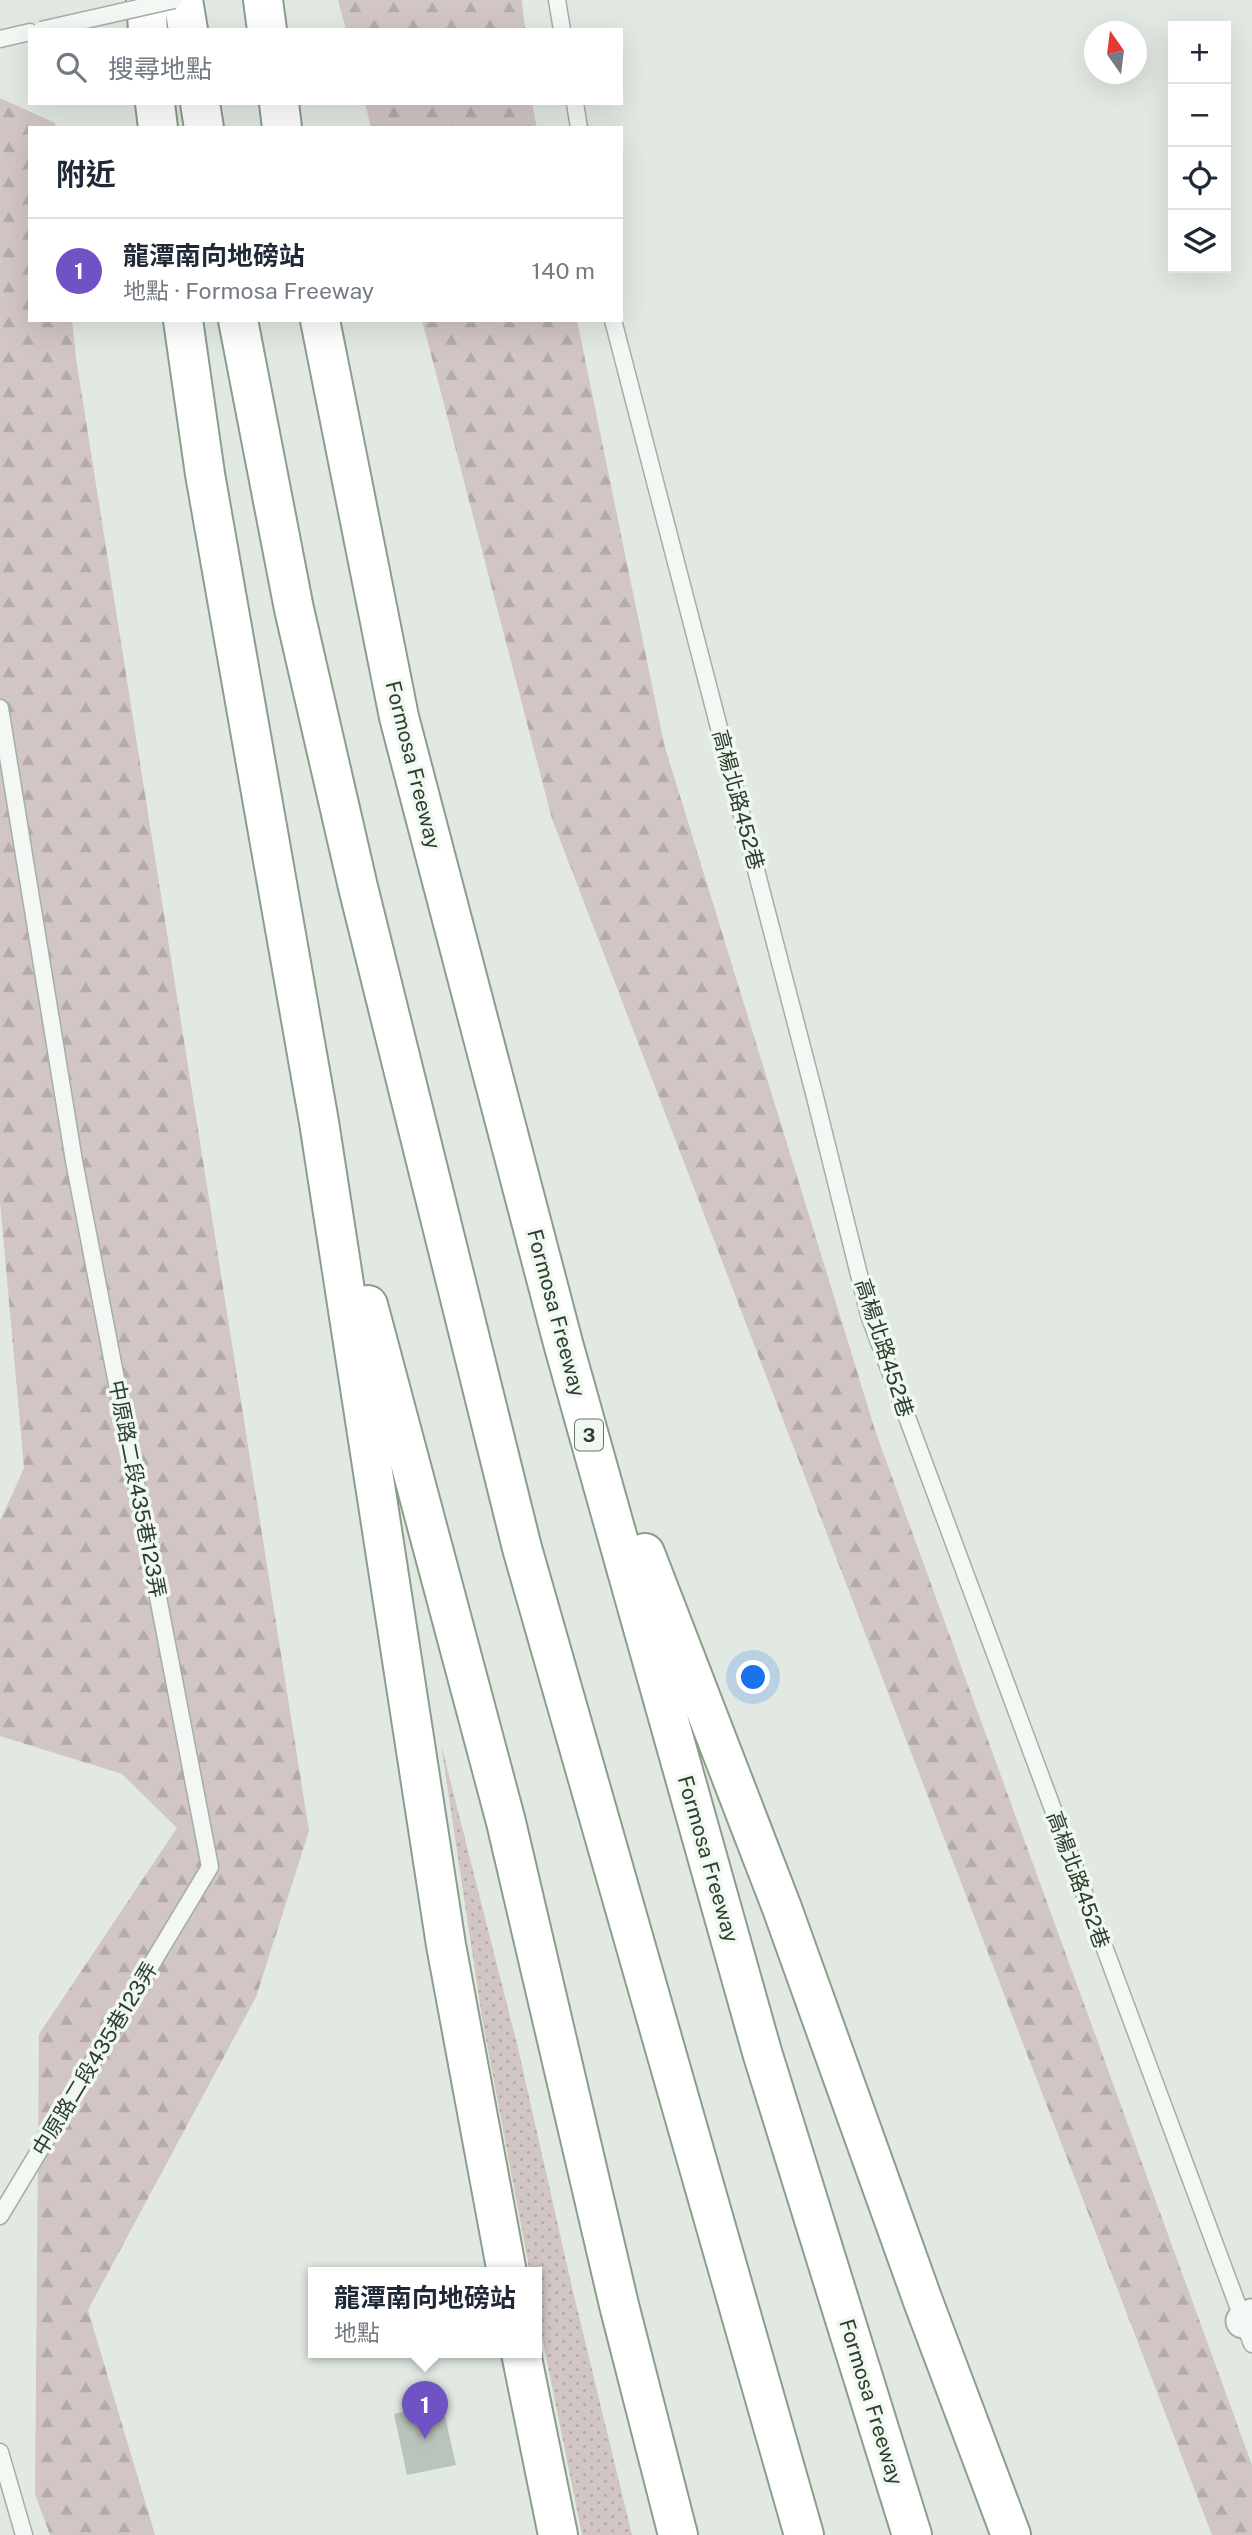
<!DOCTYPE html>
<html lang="zh-TW">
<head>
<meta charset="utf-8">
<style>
	:root { --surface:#fff; --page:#f2f2f3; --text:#1f2937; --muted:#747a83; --line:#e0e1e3; --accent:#6f52c3 }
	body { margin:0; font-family:"Public Sans","Noto Sans TC",sans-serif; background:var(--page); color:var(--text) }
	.controls { position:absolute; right:21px; top:21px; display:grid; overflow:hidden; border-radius:0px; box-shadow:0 7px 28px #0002 }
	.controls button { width:63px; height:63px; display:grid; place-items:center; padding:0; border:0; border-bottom:2px solid var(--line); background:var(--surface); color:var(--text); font:35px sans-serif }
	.compass { position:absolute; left:1084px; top:21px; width:63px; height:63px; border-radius:50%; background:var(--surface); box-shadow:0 7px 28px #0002; rotate:346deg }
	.you { position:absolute; left:754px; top:1678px; width:24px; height:24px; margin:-18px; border:5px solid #fff; border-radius:50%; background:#1a73e8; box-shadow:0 0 0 10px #1a73e833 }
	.badge { display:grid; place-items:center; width:46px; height:46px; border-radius:50%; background:var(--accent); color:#fff; font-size:23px; font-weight:700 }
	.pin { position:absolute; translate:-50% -58px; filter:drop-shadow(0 2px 4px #0008) }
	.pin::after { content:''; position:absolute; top:37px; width:24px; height:21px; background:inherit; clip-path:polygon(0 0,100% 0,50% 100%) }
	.popup { position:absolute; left:308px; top:2267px; width:234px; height:91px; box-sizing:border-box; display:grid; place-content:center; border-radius:0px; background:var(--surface); filter:drop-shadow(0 2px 5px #0005); font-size:23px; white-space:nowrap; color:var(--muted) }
	.popup b { font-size:26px; color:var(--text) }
	.popup::after { content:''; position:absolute; left:50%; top:100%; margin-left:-14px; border:14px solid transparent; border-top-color:var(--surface) }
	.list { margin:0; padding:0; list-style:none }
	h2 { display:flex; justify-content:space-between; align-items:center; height:91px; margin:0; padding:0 28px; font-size:30px }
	h2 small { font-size:23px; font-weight:400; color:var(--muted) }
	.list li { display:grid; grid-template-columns:46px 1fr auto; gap:21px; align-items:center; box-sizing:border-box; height:105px; padding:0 28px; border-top:2px solid var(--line) }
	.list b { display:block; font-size:26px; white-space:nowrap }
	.list p { margin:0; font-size:23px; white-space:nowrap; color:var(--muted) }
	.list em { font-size:23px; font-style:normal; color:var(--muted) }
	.icon { flex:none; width:38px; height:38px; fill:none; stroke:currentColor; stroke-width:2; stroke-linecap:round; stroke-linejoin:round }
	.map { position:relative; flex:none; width:1252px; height:2535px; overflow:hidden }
	.search { position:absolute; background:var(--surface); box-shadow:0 7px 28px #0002; left:28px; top:28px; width:595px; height:77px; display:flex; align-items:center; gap:18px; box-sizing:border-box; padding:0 24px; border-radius:0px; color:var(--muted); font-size:26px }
	.panel { position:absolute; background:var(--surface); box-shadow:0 7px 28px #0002; left:28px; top:126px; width:595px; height:196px; border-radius:0px }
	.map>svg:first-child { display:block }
	.grass { fill:url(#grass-dots) }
	.forest { fill:url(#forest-firs) }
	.building { fill:#b9c5ba }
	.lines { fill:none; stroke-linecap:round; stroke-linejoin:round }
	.lane-casing { stroke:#a4afa4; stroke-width:19 }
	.street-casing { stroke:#a4afa4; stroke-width:37 }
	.highway-casing { stroke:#8a9e8b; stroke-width:42 }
	.lane { stroke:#f4f8f4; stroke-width:16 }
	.street { stroke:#f4f8f4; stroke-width:33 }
	.highway { stroke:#fff; stroke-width:38 }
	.lane-bridge-casing { stroke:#a4afa4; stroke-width:19; stroke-linecap:butt }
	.lane-bridge { stroke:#f4f8f4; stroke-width:16 }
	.labels { text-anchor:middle; stroke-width:7; stroke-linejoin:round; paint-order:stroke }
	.shield { fill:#f1f7f1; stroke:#667667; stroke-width:2 }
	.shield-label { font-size:19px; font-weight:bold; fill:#2b3f2c }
	.street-label { font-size:21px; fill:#2b3f2c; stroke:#f1f7f1 }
</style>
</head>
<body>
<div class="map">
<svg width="1252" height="2535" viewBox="0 0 1252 2535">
	<defs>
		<pattern id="grass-dots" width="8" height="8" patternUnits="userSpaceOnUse" patternTransform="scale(1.75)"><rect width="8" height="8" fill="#d2c6c4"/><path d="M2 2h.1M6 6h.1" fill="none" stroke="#b4aba9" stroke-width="1.8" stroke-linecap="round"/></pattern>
		<pattern id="forest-firs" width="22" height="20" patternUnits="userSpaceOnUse" patternTransform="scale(1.75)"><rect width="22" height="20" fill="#d2c6c4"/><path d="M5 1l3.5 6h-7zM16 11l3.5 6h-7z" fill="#b4aba9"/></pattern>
	</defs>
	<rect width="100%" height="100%" fill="#e2e9e2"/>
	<path class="grass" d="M441,1744L518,2048L571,2283L632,2535H582L537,2312V2273H530L482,2018Z"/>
	<path class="forest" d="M338,0H522L525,30H346Z
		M0,98L55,123V128H30V320H72L76,358L309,1831L256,1997L88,2310L155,2535H50L35,2494L39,2034L177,1828L122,1774L0,1736V1521L24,1468L0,1202Z
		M365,103H532L537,128H371Z
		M422,320H577L664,744L876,1433L1252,2465V2535H1212L552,819Z"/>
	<path class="building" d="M442,2403L456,2465L407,2475L394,2414Z"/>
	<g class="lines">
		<g class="lane-casing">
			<path id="lane" d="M557,0L562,30
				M0,39L30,32
				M575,103L579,128
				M613,320L814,1093L869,1315L1252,2344
				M0,708L74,1161L210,1867L0,2216
				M0,2452L24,2535"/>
		</g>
		<g class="street-casing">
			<path id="street" d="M1243,2321L1252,2316"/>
		</g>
		<g class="highway-casing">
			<path id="highway" d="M146,0L148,30
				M183,0L188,30
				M263,0L267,30
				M155,103L158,128
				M200,103L204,128
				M279,103L282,128
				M183,320L205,474L319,1122L446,1945L507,2273
				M238,320L294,609L358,887L522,1548L804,2535
				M320,320L399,717L563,1343L762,2052L912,2535
				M368,1305L506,1822L619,2305L678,2535
				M645,1553L782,1908L923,2301L1011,2535
				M521,2353L558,2535"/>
		</g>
		<use href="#lane" class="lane"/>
		<use href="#street" class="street"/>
		<use href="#highway" class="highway"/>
		<g class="lane-bridge-casing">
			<path id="lane-bridge" d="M41,30L174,0"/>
		</g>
		<use href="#lane-bridge" class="lane-bridge"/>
	</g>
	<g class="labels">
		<rect class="shield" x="575" y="1419.5" width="28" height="31" rx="5"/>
		<g class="shield-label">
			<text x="589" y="1442">3</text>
		</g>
		<g class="street-label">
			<text transform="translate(413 765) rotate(76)" y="7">Formosa Freeway</text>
			<text transform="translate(738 800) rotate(75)" y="7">高楊北路452巷</text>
			<text transform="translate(556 1313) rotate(75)" y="7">Formosa Freeway</text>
			<text transform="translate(884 1348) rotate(72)" y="7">高楊北路452巷</text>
			<text transform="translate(137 1489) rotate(79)" y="7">中原路二段435巷123弄</text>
			<text transform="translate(708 1859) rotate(74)" y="7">Formosa Freeway</text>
			<text transform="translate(1078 1880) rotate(70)" y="7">高楊北路452巷</text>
			<text transform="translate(95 2059) rotate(-59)" y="7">中原路二段435巷123弄</text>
			<text transform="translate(871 2402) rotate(73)" y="7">Formosa Freeway</text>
		</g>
	</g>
</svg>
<div class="controls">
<button>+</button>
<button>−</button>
<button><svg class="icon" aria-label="locate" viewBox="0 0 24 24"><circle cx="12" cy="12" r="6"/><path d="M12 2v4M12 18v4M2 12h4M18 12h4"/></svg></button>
<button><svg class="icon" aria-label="layers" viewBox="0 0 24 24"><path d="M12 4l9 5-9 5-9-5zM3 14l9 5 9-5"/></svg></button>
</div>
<svg class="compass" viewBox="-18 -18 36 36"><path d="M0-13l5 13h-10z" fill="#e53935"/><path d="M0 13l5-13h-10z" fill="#747a83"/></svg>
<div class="you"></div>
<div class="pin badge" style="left:425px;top:2439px">1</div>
<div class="popup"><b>龍潭南向地磅站</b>地點</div>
<div class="search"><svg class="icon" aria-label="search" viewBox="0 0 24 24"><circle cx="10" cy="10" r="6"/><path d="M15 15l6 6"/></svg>搜尋地點</div>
<section class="panel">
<h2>附近<small></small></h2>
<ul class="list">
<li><span class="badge">1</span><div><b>龍潭南向地磅站</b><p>地點 · Formosa Freeway</p></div><em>140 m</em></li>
</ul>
</section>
</div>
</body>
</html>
